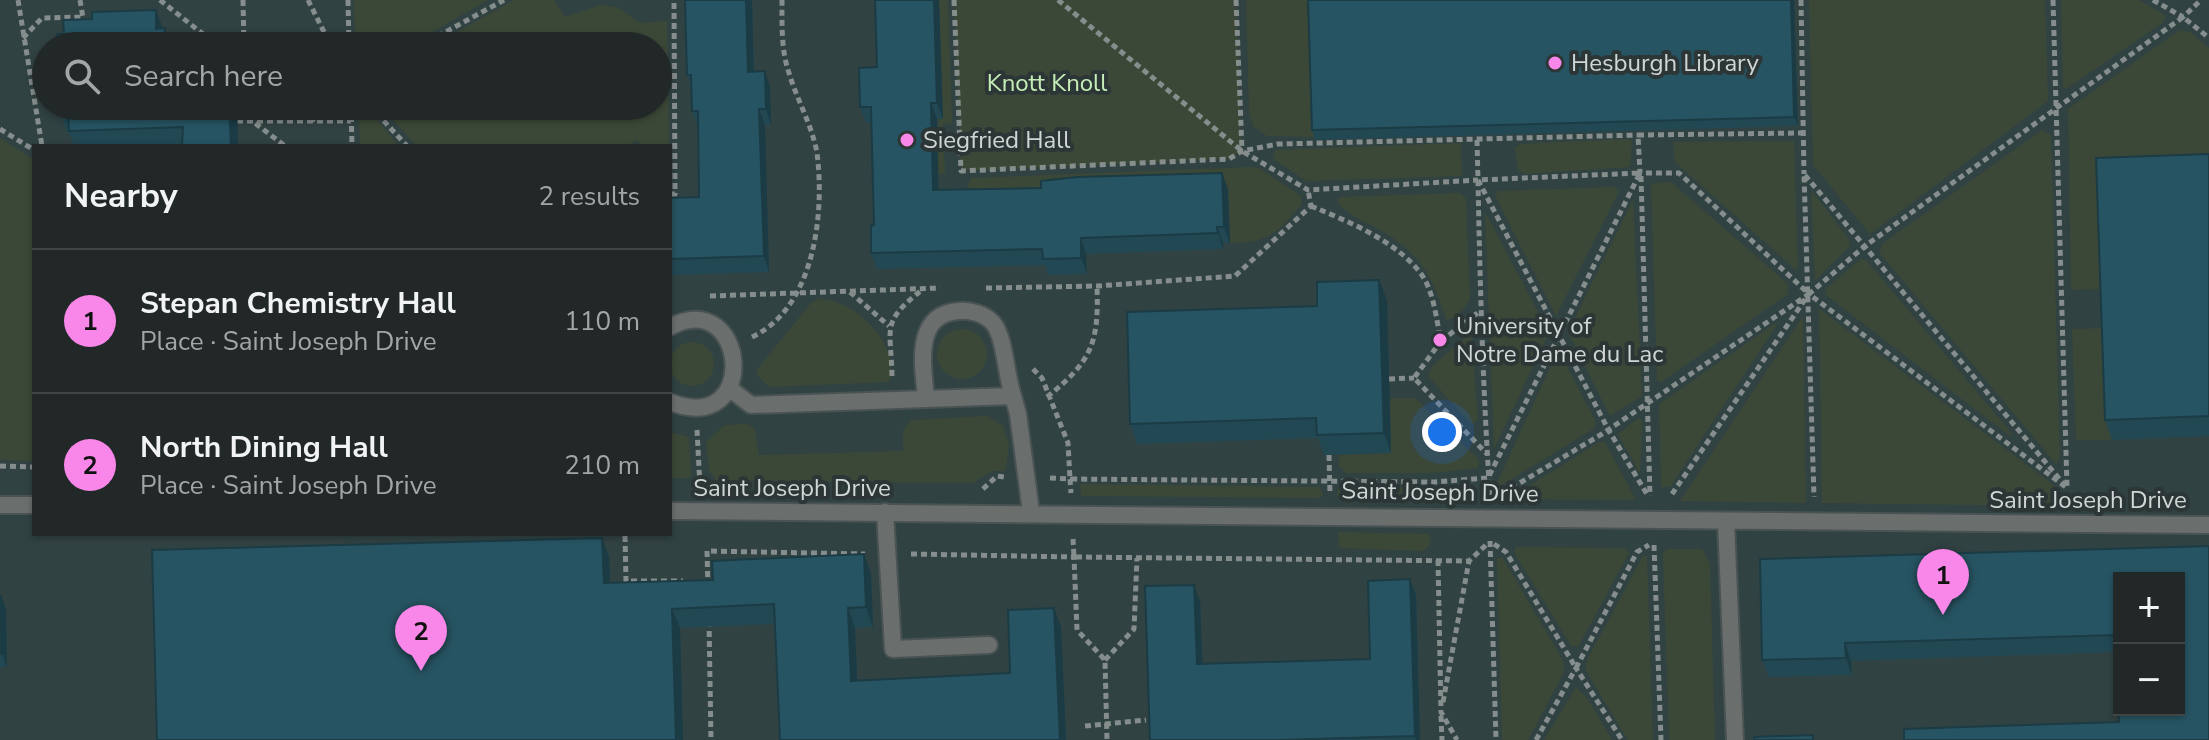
<!DOCTYPE html>
<html lang="en">
<head>
<meta charset="utf-8">
<style>
	:root { --surface:#222828; --page:#2e3434; --text:#f1f3f6; --muted:#a2a6a8; --line:#3f4445; --accent:#f987e9 }
	body { margin:0; font-family:"Nunito Sans",sans-serif; background:var(--page); color:var(--text) }
	.controls { position:absolute; right:24px; bottom:24px; display:grid; overflow:hidden; border-radius:0px; box-shadow:0 2px 6px #0004 }
	.controls button { width:72px; height:72px; display:grid; place-items:center; padding:0; border:0; border-bottom:2px solid var(--line); background:var(--surface); color:var(--text); font:40px sans-serif }
	.you { position:absolute; left:1442px; top:432px; width:28px; height:28px; margin:-20px; border:6px solid #fff; border-radius:50%; background:#1a73e8; box-shadow:0 0 0 12px #1a73e833 }
	.badge { display:grid; place-items:center; width:52px; height:52px; border-radius:50%; background:var(--accent); color:#111; font-size:26px; font-weight:700 }
	.pin { position:absolute; translate:-50% -66px; filter:drop-shadow(0 2px 4px #0008) }
	.pin::after { content:''; position:absolute; top:42px; width:28px; height:24px; background:inherit; clip-path:polygon(0 0,100% 0,50% 100%) }
	.list { margin:0; padding:0; list-style:none }
	h2 { display:flex; justify-content:space-between; align-items:center; height:104px; margin:0; padding:0 32px; font-size:34px }
	h2 small { font-size:26px; font-weight:400; color:var(--muted) }
	.list li { display:grid; grid-template-columns:52px 1fr auto; gap:24px; align-items:center; box-sizing:border-box; height:144px; padding:0 32px; border-top:2px solid var(--line) }
	.list b { display:block; font-size:30px; white-space:nowrap }
	.list p { margin:0; font-size:26px; white-space:nowrap; color:var(--muted) }
	.list em { font-size:26px; font-style:normal; color:var(--muted) }
	.icon { flex:none; width:44px; height:44px; fill:none; stroke:currentColor; stroke-width:2; stroke-linecap:round; stroke-linejoin:round }
	.map { position:relative; flex:none; width:2209px; height:740px; overflow:hidden }
	.search { position:absolute; background:var(--surface); box-shadow:0 2px 6px #0004; left:32px; top:32px; width:640px; height:88px; display:flex; align-items:center; gap:20px; box-sizing:border-box; padding:0 28px; border-radius:44px; color:var(--muted); font-size:30px }
	.panel { position:absolute; background:var(--surface); box-shadow:0 2px 6px #0004; left:32px; top:144px; width:640px; height:392px; border-radius:0px }
	.map>svg:first-child { display:block }
	.built { fill:#314242; fill-rule:evenodd }
	.green { fill:#3c4837 }
	.lines { fill:none; stroke-linecap:round; stroke-linejoin:round }
	.service-casing { stroke:#4a5353; stroke-width:20 }
	.minor-casing { stroke:#4a5353; stroke-width:20 }
	.path { stroke:#868d8d; stroke-width:5; stroke-dasharray:6 4; stroke-linecap:butt }
	.service { stroke:#6a6e6c; stroke-width:16 }
	.minor { stroke:#6a6e6c; stroke-width:16 }
	.wall { fill:#224854 }
	.shaded-wall { fill:#1b3b45 }
	.building { fill:#275462; stroke:#1b3b45; stroke-width:2; fill-rule:evenodd }
	.poi-dot { fill:#f987e9; stroke:#2d3636; stroke-width:3 }
	.labels { text-anchor:middle; stroke-width:8; stroke-linejoin:round; paint-order:stroke }
	.poi-label { font-size:24px; fill:#d0d5d5; stroke:#2d3636; text-anchor:start }
	.park-label { font-size:24px; fill:#c5edb6; stroke:#2d3636 }
	.street-label { font-size:24px; fill:#d0d5d5; stroke:#2d3636 }
</style>
</head>
<body>
<div class="map">
<svg width="2209" height="740" viewBox="0 0 2209 740">
	<rect width="100%" height="100%" fill="#2d3636"/>
	<path class="built" d="M0,0H2209V740H0ZM46,46H658V106H46ZM34,146H670V534H34ZM2119,578H2179V710H2119Z"/>
	<path class="green" d="M354,0H488L407,46H355Z
		M514,0H554L565,17L601,5L617,7L640,23L667,21L669,146H643L636,140L627,146H416L381,106H658V46H432Z
		M939,0H948L952,123L943,124L945,174H933L938,157Z
		M954,0H1236L1242,151L1229,159L961,171Z
		M1246,0H1311L1315,137L1267,136L1253,126L1249,111Z
		M1809,0H2045L2048,101L1870,234L1813,165Z
		M2061,0H2139L2165,15V21L2066,89L2063,87Z
		M2180,30L2190,32L2209,48V174L2107,289L2071,290L2068,109Z
		M363,111L373,115L399,146H360L359,116Z
		M2042,130L2051,135L2060,458L2056,464L1879,252L1882,244Z
		M0,138L34,160V461L0,460Z
		M1628,139L1632,141L1630,167L1524,174L1518,170L1515,148L1520,144Z
		M1794,141L1798,267L1796,270L1675,162L1673,142Z
		M1461,143L1462,176L1307,181L1275,160L1273,155L1276,150Z
		M1251,167L1259,168L1301,196V205C1275,235 1269,242 1230,243L1227,188L962,206L971,178Z
		M1671,182L1788,284V294L1661,382L1657,380L1651,188L1653,183Z
		M1614,187L1619,191L1556,316L1495,195L1498,191Z
		M1811,190L1849,239L1850,246L1815,281Z
		M1460,193L1466,199L1470,297C1467,308 1457,318 1446,320C1433,274 1418,251 1375,227C1362,220 1348,215 1338,203L1339,197Z
		M1633,200L1642,396L1610,416L1568,332Z
		M1485,212L1546,327L1547,337L1494,449Z
		M1861,259L1867,261L2012,434L2010,436L1826,295L1825,289Z
		M820,299C854,299 903,346 889,382L769,387L756,374L758,368L812,302Z
		M1819,309L2051,483L2060,494V506L1822,503Z
		M1803,316L1806,503L1680,501Z
		M1780,320L1670,487H1661L1659,404Z
		M2108,328L2112,440H2076L2072,329Z
		M937 354a25 25 0 1 1 50 0a25 25 0 1 1-50 0Z
		M1471,333L1478,419L1472,425L1428,376L1432,366Z
		M670 364a22 22 0 1 1 44 0a22 22 0 1 1-44 0Z
		M1558,350L1595,420V428L1500,486L1498,481Z
		M1390,398H1415L1479,460L1478,468L1432,473H1347L1339,467V455L1391,453Z
		M988,416L1003,426L1009,446L1005,471H992L973,483L717,481L709,471L706,442L725,425L748,424L755,429L759,455L903,451V431L911,420Z
		M1639,418L1642,420L1640,474L1618,434Z
		M670,432L689,437L691,478H670Z
		M1601,441L1605,442L1636,500L1508,499Z
		M1080,484L1320,487L1323,494L1320,498L1081,496Z
		M1477,486V500L1338,498L1337,495L1339,488Z
		M1338,532L1429,534L1431,544L1423,551L1339,548Z
		M1516,547L1625,548L1629,553L1578,647L1571,646L1514,552Z
		M1667,549H1702L1710,564L1715,740H1669L1663,553Z
		M1643,556H1647L1653,740H1628L1586,671V662Z
		M1502,557L1564,662V672L1528,740H1502L1497,559Z
		M1576,687L1587,698L1612,740H1544Z"/>
	<g class="lines">
		<g class="service-casing">
			<path id="service" d="M670,327C747,285 762,438 670,402
				M729,388L751,405L1013,396L1018,414L1031,512
				M926,398C923,366 913,314 959,311C971,310 985,314 993,323C1005,337 1006,376 1013,396
				M885,512L893,649L989,645"/>
		</g>
		<g class="minor-casing">
			<path id="minor" d="M0,505H34
				M670,511L2209,525
				M1726,521L1735,740"/>
		</g>
		<path class="path" d="M18,0L42,146
			M80,0L83,18
			M160,0L218,46
			M243,0L244,46
			M308,0L331,46
			M348,0L349,46
			M954,0L961,171L1229,159L1242,151L1278,144L1638,135
			M1058,0L1242,151L1308,190L1478,180
			M1236,0L1242,150
			M1801,0L1804,174
			M2053,0L2067,487
			M2153,0L2183,17L2201,0
			M23,38L42,18L81,17
			M420,46L504,0
			M247,106L251,120L285,146
			M351,106L352,146
			M370,106L407,146
			M237,121H351
			M312,121L323,106
			M0,129L34,150
			M1804,133L1638,135L1640,173H1679L1809,294L1865,246L2183,17L2209,38
			M1477,140L1478,180L1608,429L1648,496
			M1641,176L1650,496
			M670,194H675L674,0
			M1311,206C1347,221 1392,239 1418,270C1434,288 1436,319 1441,341L1414,378L1486,453
			M986,288L1097,286L1235,276L1311,206L1308,190
			M850,292L889,326
			M710,296L940,288
			M752,337C814,308 825,215 817,153C812,125 797,100 789,73C781,50 782,24 782,0
			M1441,341L1480,311
			M1033,369L1042,378L1068,443L1070,479L1435,482L1488,478L1640,173L1478,180C1480,286 1483,391 1490,497
			M892,376C891,326 880,323 923,289
			M1389,379L1414,378
			M1047,397C1092,361 1099,343 1097,286
			M697,430L700,487
			M1329,455L1330,495
			M0,466L34,467
			M1050,478L1070,479L1071,493
			M983,489L997,476L1004,477
			M1503,493L1602,434L1809,294L2067,488L1804,174L1814,497
			M1672,494L1806,298
			M625,536L626,581H683
			M1073,539L1074,557L1469,561L1487,544
			M1490,541L1496,740
			M1494,544L1506,552L1576,668L1637,552L1649,545
			M1654,545L1661,740
			M911,554L1074,557L1077,630L1105,660L1107,740
			M1438,560L1441,712L1457,740
			M708,587L707,551L865,554
			M709,621L711,740
			M1105,660L1134,629L1137,558
			M1443,702L1469,561
			M1441,716L1442,740
			M1085,726L1146,720
			M1536,740L1576,668L1622,740"/>
		<use href="#service" class="service"/>
		<use href="#minor" class="minor"/>
	</g>
	<path class="wall" d="M685,0H752L754,72L765,71L770,87L771,125H765L769,272L670,275V198L699,197L698,127L692,111V87L687,75Z
		M939,0L943,119H937L938,190L1228,189L1230,243H1223V249L1086,254L1087,274L1048,275L1045,265L877,269L871,253L874,225L871,123H866L860,107L877,67Z
		M1308,0H1794L1798,126L1315,140L1312,130Z
		M59,106H237L238,146H74L70,134H68L59,111Z
		M2209,154V436L2112,440L2105,420Z
		M1387,300L1391,453L1324,455L1318,438L1137,444L1130,424L1317,306Z
		M602,538L609,557L610,583L713,580L864,554L871,574L873,627L855,628L857,680L1010,673L1061,627L1066,740H780L775,624L680,628L683,740H157Z
		M2209,546L2117,652L1851,661L1852,675L1769,677L1762,660Z
		M1410,579L1416,595L1420,740H1150L1200,601L1202,664L1370,659Z
		M0,596H1L6,609L7,667H0Z"/>
	<path class="shaded-wall" d="M746,0H752L754,88L748,72Z
		M934,0H939L943,119L937,103Z
		M1791,0H1794L1798,126L1794,117Z
		M156,10L164,32L156,29Z
		M165,28L171,46H165Z
		M765,71L770,87L771,125L766,109Z
		M931,103L937,119L939,206L933,190Z
		M229,106H237L238,146H231Z
		M759,109L765,125L769,272L764,256Z
		M1222,173L1228,189L1230,243L1224,227Z
		M1217,227L1223,243V249L1218,233Z
		M1081,238L1086,254L1087,274L1081,258Z
		M1379,280L1387,300L1391,453L1384,433Z
		M602,538L609,557L611,603L604,583Z
		M864,554L871,574L873,627L866,607Z
		M1410,579L1416,595L1420,740H1416L1415,736Z
		M1194,585L1200,601L1203,680L1197,664Z
		M1,596L6,609L7,667L2,654Z
		M848,608L855,628L858,700L851,681Z
		M1054,608L1061,627L1066,740H1060Z
		M672,609L680,628L683,740H676Z
		M1845,643L1851,661L1852,675L1846,658Z"/>
	<path class="building" d="M685,0H746L748,72L765,71L766,109H759L764,256L670,259V198L699,197L698,111H692L691,75H687Z
		M875,0H934L937,103H931L933,190L1041,188V181L1077,177L1222,173L1224,227H1217L1218,233L1081,238V258L1043,259L1042,249L871,253V226L874,225L871,107H860L859,68L877,67Z
		M1308,0H1791L1794,117L1312,130Z
		M156,10V29L165,28V46H57V34H64L63,20L92,19V12Z
		M59,106H229L231,146L182,145L183,127L69,131L68,111H59Z
		M2209,154V416L2105,420L2096,158Z
		M1379,280L1384,433L1317,435L1316,418L1130,424L1127,312L1317,306V282Z
		M602,538L604,583L713,580L712,561L864,554L866,607L848,608L851,681L1010,673L1008,610L1054,608L1060,740H780L774,604L672,609L676,740H157L152,550Z
		M2209,546V740H1904V729L2119,722L2117,635L1845,643L1846,658L1762,660L1760,559ZM2119,578H2179V710H2119Z
		M1410,579L1415,736L1279,740H1150L1145,586L1194,585L1197,664L1370,659L1368,581Z
		M0,596H1L2,654H0Z
		M1813,735V740H1754V737Z"/>
	<g class="poi-dot">
		<circle cx="1555" cy="63" r="8"/>
		<circle cx="907" cy="140" r="8"/>
		<circle cx="1440" cy="340" r="8"/>
	</g>
	<g class="labels">
		<g class="poi-label">
			<text x="1571" y="71">Hesburgh Library</text>
			<text x="923" y="148">Siegfried Hall</text>
			<text x="1456" y="334">University of<tspan x="1456" dy="28">Notre Dame du Lac</tspan></text>
		</g>
		<g class="park-label">
			<text x="1047" y="91">Knott Knoll</text>
		</g>
		<g class="street-label">
			<text x="792" y="496">Saint Joseph Drive</text>
			<text transform="translate(1440 492) rotate(1)" y="8">Saint Joseph Drive</text>
			<text x="2088" y="508">Saint Joseph Drive</text>
		</g>
	</g>
</svg>
<div class="controls">
<button>+</button>
<button>−</button>
</div>
<div class="you"></div>
<div class="pin badge" style="left:1943px;top:615px">1</div>
<div class="pin badge" style="left:421px;top:671px">2</div>
<div class="search"><svg class="icon" aria-label="search" viewBox="0 0 24 24"><circle cx="10" cy="10" r="6"/><path d="M15 15l6 6"/></svg>Search here</div>
<section class="panel">
<h2>Nearby<small>2 results</small></h2>
<ul class="list">
<li><span class="badge">1</span><div><b>Stepan Chemistry Hall</b><p>Place · Saint Joseph Drive</p></div><em>110 m</em></li>
<li><span class="badge">2</span><div><b>North Dining Hall</b><p>Place · Saint Joseph Drive</p></div><em>210 m</em></li>
</ul>
</section>
</div>
</body>
</html>
